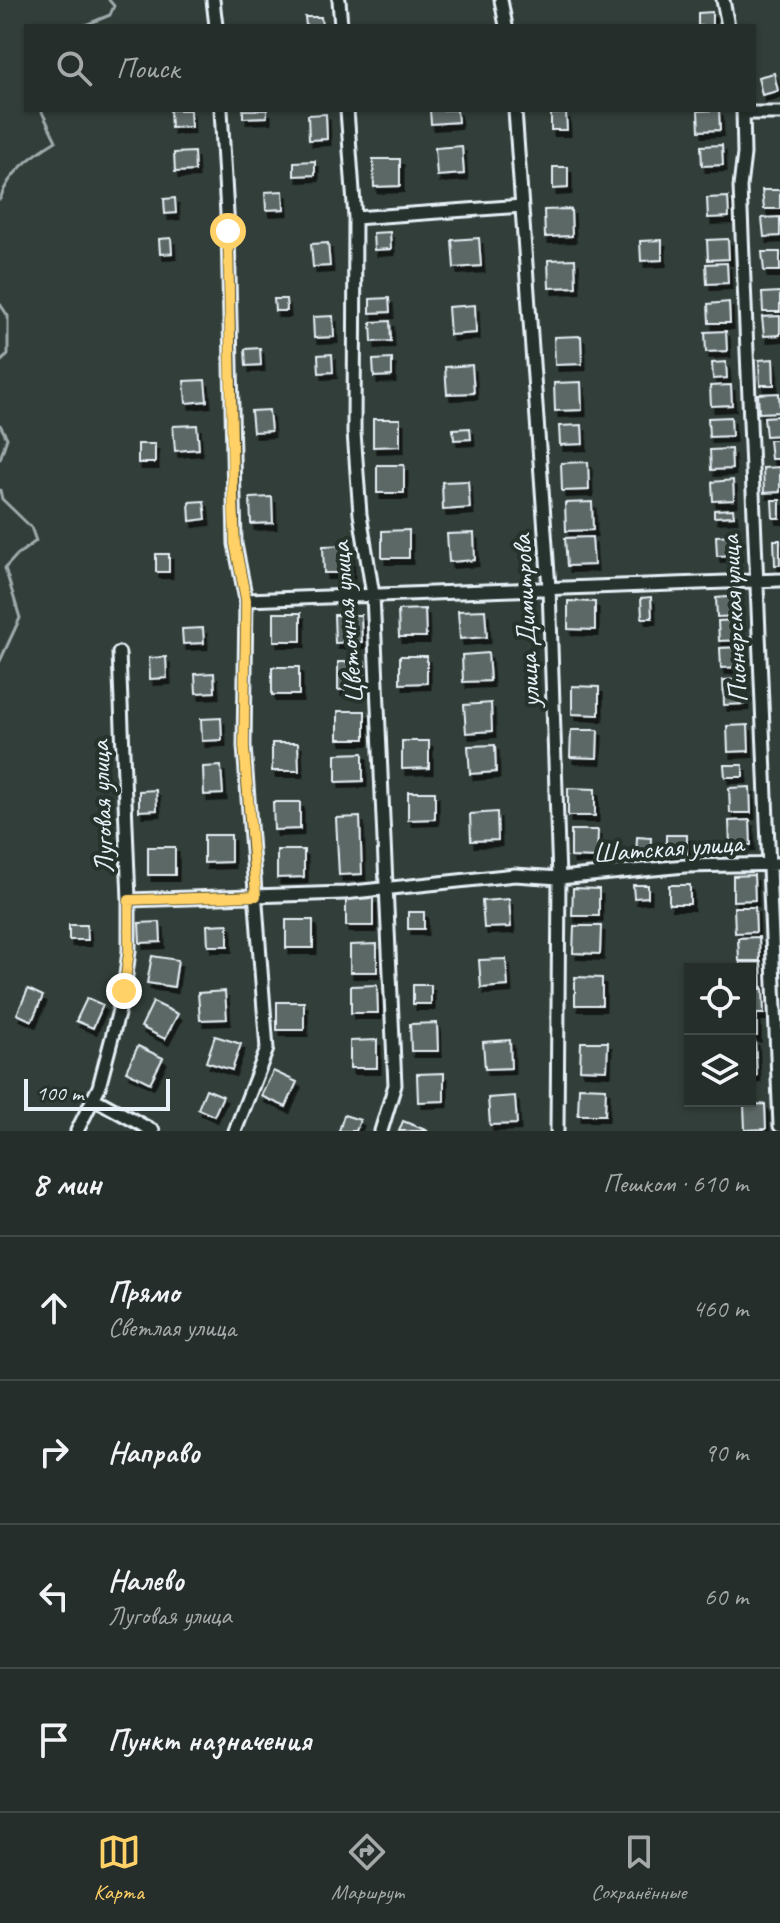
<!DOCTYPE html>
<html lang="ru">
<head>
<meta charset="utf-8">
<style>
	:root { --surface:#262e2b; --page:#2e3633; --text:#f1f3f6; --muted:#a4a8a9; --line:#424a47; --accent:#ffd166 }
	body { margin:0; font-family:Caveat,sans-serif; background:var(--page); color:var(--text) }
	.controls { position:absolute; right:24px; bottom:24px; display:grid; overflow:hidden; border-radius:0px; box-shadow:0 2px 6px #0004 }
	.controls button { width:72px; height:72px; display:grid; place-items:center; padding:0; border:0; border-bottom:2px solid var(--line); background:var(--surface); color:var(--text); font:40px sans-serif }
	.scale { position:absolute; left:24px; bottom:20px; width:146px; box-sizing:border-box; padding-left:8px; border:4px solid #e8f1f8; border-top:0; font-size:22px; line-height:28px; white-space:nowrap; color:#e8f1f8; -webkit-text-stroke:6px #26332d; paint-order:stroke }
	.stop { position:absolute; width:24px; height:24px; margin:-18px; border:6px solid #ffd166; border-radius:50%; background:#fff }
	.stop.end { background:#ffd166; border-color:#fff; box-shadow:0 2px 8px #0008 }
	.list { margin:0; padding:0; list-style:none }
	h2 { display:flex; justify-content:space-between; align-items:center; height:104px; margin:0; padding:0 32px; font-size:34px }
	h2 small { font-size:26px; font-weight:400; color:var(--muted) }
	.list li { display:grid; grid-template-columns:52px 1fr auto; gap:24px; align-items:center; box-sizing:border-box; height:144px; padding:0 32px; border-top:2px solid var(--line) }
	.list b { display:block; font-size:30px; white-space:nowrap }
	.list p { margin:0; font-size:26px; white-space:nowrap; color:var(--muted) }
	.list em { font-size:26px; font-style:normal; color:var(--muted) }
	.icon { flex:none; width:44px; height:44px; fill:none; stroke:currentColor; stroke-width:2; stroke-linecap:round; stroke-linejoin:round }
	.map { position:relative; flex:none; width:780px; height:1131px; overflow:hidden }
	.search { position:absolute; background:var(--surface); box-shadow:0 2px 6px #0004; left:24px; right:24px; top:24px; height:88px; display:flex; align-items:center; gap:20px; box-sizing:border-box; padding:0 28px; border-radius:0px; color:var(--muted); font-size:30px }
	.sheet { height:680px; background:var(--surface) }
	nav { display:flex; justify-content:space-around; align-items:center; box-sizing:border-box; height:112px; border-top:2px solid var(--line); background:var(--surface); font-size:22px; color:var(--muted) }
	nav a { display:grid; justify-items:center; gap:4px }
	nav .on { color:var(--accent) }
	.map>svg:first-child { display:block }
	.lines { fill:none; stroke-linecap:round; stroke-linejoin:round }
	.stream { stroke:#9ea9ab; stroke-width:3 }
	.building { fill:#5c6865; stroke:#e8f1f8; stroke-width:2; filter:url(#shadow) }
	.minor-casing { stroke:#e8f1f8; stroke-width:17 }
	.minor { stroke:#26332d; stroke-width:11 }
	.route { stroke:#ffd166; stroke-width:10 }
	.labels { text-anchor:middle; stroke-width:8; stroke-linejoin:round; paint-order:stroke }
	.street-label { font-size:28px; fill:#e8f1f8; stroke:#26332d }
</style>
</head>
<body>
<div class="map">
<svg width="780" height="1131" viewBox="0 0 780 1131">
	<defs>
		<filter id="shadow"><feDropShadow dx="3.5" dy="6" stdDeviation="0" flood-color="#0009"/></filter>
	</defs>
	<rect width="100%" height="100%" fill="#323e39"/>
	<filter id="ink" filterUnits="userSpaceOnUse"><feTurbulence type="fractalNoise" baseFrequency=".0125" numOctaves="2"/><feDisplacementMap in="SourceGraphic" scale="16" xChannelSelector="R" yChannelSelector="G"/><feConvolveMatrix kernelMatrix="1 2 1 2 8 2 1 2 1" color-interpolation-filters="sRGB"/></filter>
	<g filter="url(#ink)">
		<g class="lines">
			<path class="stream" d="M83,26L110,15L114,6L109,0
				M0,199C9,172 33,155 56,141L41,110
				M0,304L8,316V355L0,362
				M0,425L7,438L0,459
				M0,490L2,499L31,527L36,541L17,555L5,568L20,618L0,661"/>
		</g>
		<path class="building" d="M712,12V26H698V13Z
			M305,17H321L322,26H306Z
			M774,73L778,91L762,95L758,77Z
			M170,110H190L191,127L171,128Z
			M243,110H267V117L243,118Z
			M430,110H457L458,122L431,124Z
			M719,110L720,130L699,131L698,111Z
			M566,113L567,130H551V114Z
			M326,114L327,139L309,140L308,115Z
			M722,145L723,165L702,166L701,146Z
			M462,146L464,174L437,176L435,148Z
			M194,152L195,171L175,172L174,153Z
			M373,159H400V186L374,187Z
			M315,161V175L294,176V162Z
			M553,167H568V188L553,189Z
			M762,190H780V209H764Z
			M283,191L284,209L266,210L265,192Z
			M728,197L729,217L708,218L707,198Z
			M175,198L176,213L165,214L164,199Z
			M571,209L572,236L545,237L544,210Z
			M780,217V236L764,237L762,218Z
			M390,232L391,249L374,250L373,233Z
			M171,238L172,253L160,254L159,239Z
			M479,238L481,266L454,268L452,240Z
			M728,239L729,259L708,260L707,240Z
			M662,240V260L641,261L640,241Z
			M328,243L330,266L313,267L311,244Z
			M762,252H780V271H764Z
			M575,259L576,287L549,288L548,260Z
			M727,263L728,283L707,284L706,264Z
			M780,292V312H763L762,293Z
			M389,298L390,312L370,313V299Z
			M274,299H286L287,311H275Z
			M729,302L730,323H709L708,304Z
			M475,305L476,333L450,335L448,307Z
			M333,316L334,337L314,338L313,317Z
			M780,316V335L764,336L762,317Z
			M390,321L391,341L372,342L371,322Z
			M726,331L727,351L706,352L705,332Z
			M581,336L582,364L555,365L554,337Z
			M260,348L261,365L246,366L245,349Z
			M332,354L333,372L319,373L318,355Z
			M392,359V376L374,377L373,360Z
			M773,359L774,385H760L759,360Z
			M726,362L727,378L713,379L712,363Z
			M472,365L474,393L447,394L445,367Z
			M205,380L207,401L186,403L184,381Z
			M581,382L582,410L555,411L554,383Z
			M731,385L732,405L711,406L710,386Z
			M779,393L780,412L759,413L758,394Z
			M269,410L271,431L253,432L251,411Z
			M780,416V435L766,436L764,417Z
			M731,417L732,436L709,437L708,418Z
			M373,419H400V446L373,447Z
			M197,425L199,449L175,451L173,426Z
			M582,425L583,444L560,445L559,426Z
			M470,428L471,439L454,440L453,429Z
			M769,440H780V459H771Z
			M138,444H155V463H138Z
			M731,449L732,469L711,470L710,450Z
			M588,462L589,490L562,491L561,463Z
			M377,465H404V493H377Z
			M780,467V492L764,493L763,468Z
			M733,480L734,500L713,501L712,482Z
			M468,481L470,508L443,510L442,482Z
			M272,497L273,523L251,524L250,498Z
			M772,500H780V518H773Z
			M204,501L206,519L190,521L189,502Z
			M592,502L593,530L566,531L565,503Z
			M733,509L734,516L714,517V510Z
			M409,530V558H382V531Z
			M474,533L475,560L449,562L447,534Z
			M737,535L738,555L717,556L716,536Z
			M592,537L594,565L567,566L565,538Z
			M774,540H780V565H775Z
			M350,545L351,573H324L323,546Z
			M156,554H169V572H156Z
			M738,596L739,616L717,617L716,598Z
			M651,597L652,618H642L641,598Z
			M568,601L595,602V630L568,629Z
			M425,609L426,637H399L398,610Z
			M485,610L487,637L460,639L458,611Z
			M274,613H301V641H274Z
			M334,615H361L362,642L335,643Z
			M739,620L741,640L719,641L718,621Z
			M203,628L204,643L183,644L182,629Z
			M741,647L742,667L721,668L720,648Z
			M488,653L490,681L463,682L462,655Z
			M400,656H427V683L400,684Z
			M166,657L167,678L150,679L149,658Z
			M338,662H365V689L338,690Z
			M272,667H299V695H272Z
			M214,673L215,692L196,693L195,674Z
			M744,679L745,704L724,705L723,680Z
			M572,686L599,687V715L572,714Z
			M491,703L492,731L466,733L464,705Z
			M338,711H365V739H338Z
			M221,718L222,740L202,741L201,719Z
			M748,725L749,751L728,752L727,726Z
			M571,730H598L597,758L570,757Z
			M402,741H429V768L402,769Z
			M272,743H298L299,771H272Z
			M495,745L496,772L470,774L468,746Z
			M363,753V781L336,782V754Z
			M724,765H743V777H725Z
			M221,766L223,794L204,795L203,767Z
			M750,787L751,813H730L729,788Z
			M568,788L595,789V816H568Z
			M156,790L157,810L139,811V791Z
			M408,792H435V819L408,820Z
			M273,802H300V829L274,830Z
			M497,812L498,840L471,841L470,814Z
			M360,817L362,874L339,875L336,818Z
			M750,820L751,845L730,846L729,821Z
			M571,830H598L597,858L571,857Z
			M204,835H231V862L204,863Z
			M666,835H687V854L666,855Z
			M637,837L651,838L650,858H636Z
			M148,847H175V875H148Z
			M277,850H304V877L277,878Z
			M754,875L755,900L733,901V876Z
			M633,885H648V897L634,898Z
			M669,885H690V904H669Z
			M573,888L599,889V916H572Z
			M373,898V926H346V899Z
			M509,899L511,927L484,928L482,901Z
			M734,907H755L756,932L735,933Z
			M408,912H424V929H408Z
			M286,920H313V948H286Z
			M160,922L161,942L140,943L139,923Z
			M228,924V946H208L207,925Z
			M69,925H87L88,940H69Z
			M574,926H601L600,954L573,953Z
			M759,937L760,961H739L738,938Z
			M377,944V972H350V945Z
			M152,956L178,960L174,987L147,983Z
			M506,959L508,986L481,988L479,960Z
			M740,962H761L762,987H750V969H740Z
			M575,977L602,978V1005H575Z
			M377,985L378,1013H351V986Z
			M413,985H431V1004H413Z
			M28,989L43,996L32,1021L17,1014Z
			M750,989H763L764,1014H750Z
			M225,991L227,1019L200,1020L198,993Z
			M87,998L103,1005L93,1028L76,1021Z
			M153,1002L178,1014L165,1039L141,1027Z
			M277,1002H304V1030H277Z
			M757,1015V1036H750V1016Z
			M437,1023L438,1051H411L410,1024Z
			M215,1036L241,1044L232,1070L206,1062Z
			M377,1040V1068H350V1041Z
			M510,1040L511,1068L485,1069L483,1042Z
			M750,1040H755L757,1076L750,1077Z
			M581,1042H608L607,1070L580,1069Z
			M138,1046L163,1058L150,1083L126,1071Z
			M273,1071L297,1082L286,1107L261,1096Z
			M444,1073V1101L418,1102L417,1074Z
			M579,1087L606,1088L605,1115H578Z
			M206,1089L223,1096L214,1116L198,1109Z
			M515,1096L517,1124L490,1125L488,1098Z
			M765,1104L766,1129L745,1130L744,1105Z
			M344,1115L360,1120L356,1131H339Z
			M403,1121L428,1131H399Z"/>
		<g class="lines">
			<g class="minor-casing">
				<path id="minor" d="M213,0L216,26
					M339,0L341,26
					M501,0L506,26
					M723,0L728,26
					M221,110L228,231L235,544L246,600L244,746L267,1049L235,1131
					M347,110L355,218L354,432L360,514L373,595L395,1085L381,1131
					M515,110L549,588L559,878L557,1131
					M743,110L744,154L740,187L780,1126
					M743,113H780
					M355,218L522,206
					M246,600L780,580
					M129,900L344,893L515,875L559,878L685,866L780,864
					M93,1098L153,1131
					M77,1131L99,1087L124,991L129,951V900L119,653"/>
			</g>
			<use href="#minor" class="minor"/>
		</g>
	</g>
	<g class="lines" filter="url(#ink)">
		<path class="route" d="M124,991L129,951V900L256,896L244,746L246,600L235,544L233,494L228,231"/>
	</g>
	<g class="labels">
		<g class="street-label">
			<text transform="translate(733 619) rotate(-93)" y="10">Пионерская улица</text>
			<text transform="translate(525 621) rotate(-93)" y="10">улица Димитрова</text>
			<text transform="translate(346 623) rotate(-95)" y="10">Цветочная улица</text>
			<text transform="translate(101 807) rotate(-92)" y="10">Луговая улица</text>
			<text transform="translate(668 847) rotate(-4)" y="10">Шатская улица</text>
		</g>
	</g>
</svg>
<div class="controls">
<button><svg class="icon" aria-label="locate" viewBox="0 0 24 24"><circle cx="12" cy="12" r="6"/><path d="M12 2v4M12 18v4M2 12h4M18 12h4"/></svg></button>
<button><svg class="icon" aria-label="layers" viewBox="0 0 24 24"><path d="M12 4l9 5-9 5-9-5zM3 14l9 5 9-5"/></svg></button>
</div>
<div class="scale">100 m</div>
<div class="stop" style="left:228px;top:231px"></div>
<div class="stop end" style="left:124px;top:991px"></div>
<div class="search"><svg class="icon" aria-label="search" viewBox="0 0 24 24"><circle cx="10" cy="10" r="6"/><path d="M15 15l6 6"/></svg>Поиск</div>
</div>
<section class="sheet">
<h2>8 мин<small>Пешком · 610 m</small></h2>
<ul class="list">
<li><svg class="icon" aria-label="ahead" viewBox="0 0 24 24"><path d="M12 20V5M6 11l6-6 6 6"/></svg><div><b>Прямо</b><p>Светлая улица</p></div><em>460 m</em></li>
<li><svg class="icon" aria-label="right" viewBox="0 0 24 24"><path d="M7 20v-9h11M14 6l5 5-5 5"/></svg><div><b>Направо</b></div><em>90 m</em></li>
<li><svg class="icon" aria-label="left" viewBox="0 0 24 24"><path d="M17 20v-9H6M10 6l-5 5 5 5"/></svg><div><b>Налево</b><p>Луговая улица</p></div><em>60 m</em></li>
<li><svg class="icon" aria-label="arrive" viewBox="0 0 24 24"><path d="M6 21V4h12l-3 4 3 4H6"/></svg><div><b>Пункт назначения</b></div></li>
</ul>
</section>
<nav>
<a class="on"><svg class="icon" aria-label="map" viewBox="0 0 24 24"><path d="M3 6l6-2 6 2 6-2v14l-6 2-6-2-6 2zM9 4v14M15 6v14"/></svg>Карта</a>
<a><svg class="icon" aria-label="directions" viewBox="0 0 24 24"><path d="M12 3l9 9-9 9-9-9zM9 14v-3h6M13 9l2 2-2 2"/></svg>Маршрут</a>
<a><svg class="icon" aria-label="saved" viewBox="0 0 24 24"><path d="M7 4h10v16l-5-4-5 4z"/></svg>Сохранённые</a>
</nav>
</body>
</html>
